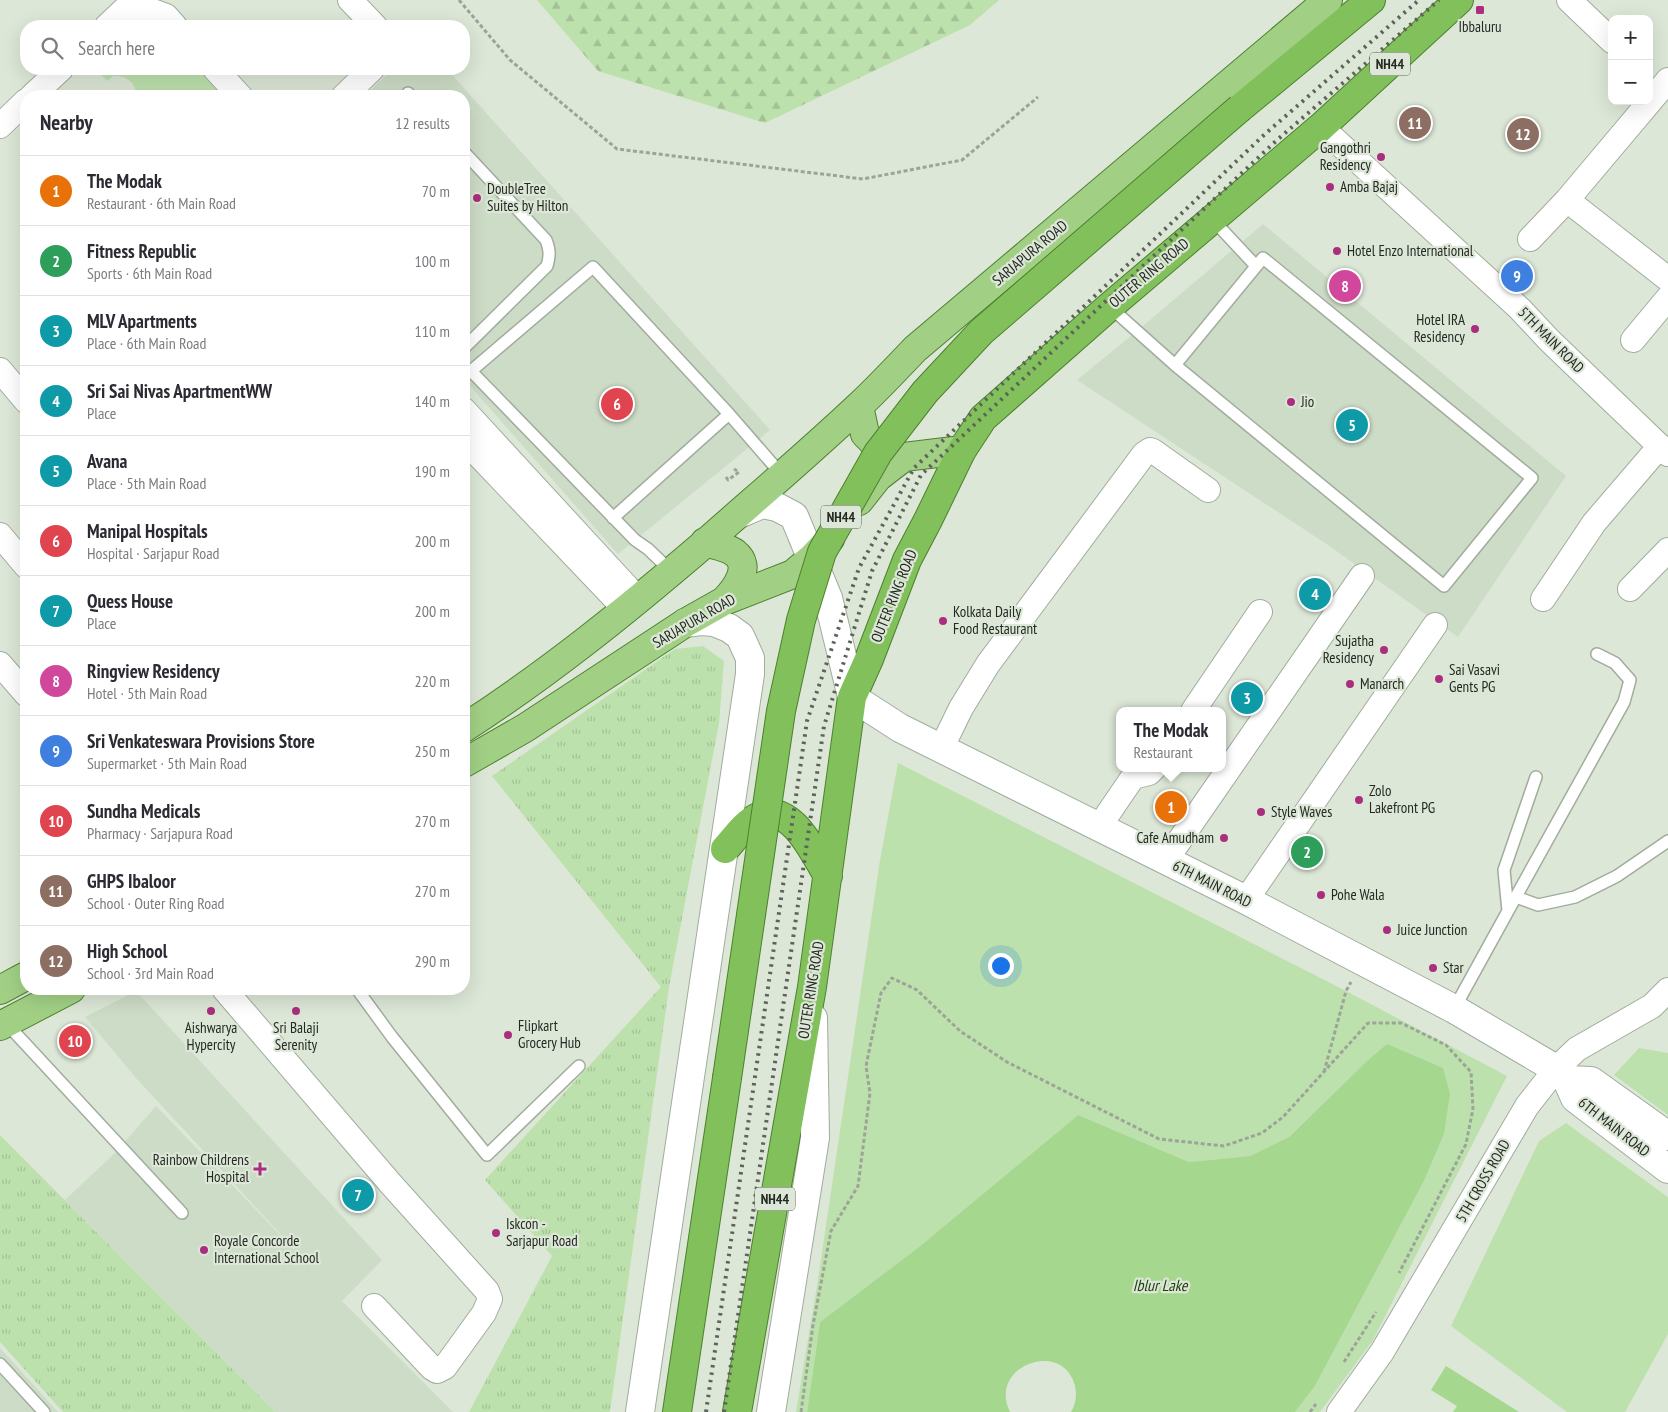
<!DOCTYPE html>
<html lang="en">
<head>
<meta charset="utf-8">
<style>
	:root { --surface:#fff; --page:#f2f2f3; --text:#2b2b33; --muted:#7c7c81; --line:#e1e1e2; --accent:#111827 }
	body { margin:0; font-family:"PT Sans Narrow",sans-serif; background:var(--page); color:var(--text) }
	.controls { position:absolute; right:15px; top:15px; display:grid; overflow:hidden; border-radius:10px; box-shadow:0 5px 20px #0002 }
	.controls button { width:45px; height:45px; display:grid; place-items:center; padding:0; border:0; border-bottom:1px solid var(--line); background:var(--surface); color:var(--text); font:25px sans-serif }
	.you { position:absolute; left:1000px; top:965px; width:18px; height:18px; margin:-12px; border:4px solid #fff; border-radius:50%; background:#1a73e8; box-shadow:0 0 0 8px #1a73e833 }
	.badge { display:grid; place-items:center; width:32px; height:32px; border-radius:50%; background:var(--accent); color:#fff; font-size:16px; font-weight:700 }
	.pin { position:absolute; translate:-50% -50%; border:2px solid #fff; box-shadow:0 1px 5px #0006 }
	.popup { position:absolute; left:1116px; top:707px; width:110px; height:65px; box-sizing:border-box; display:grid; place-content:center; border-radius:10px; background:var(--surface); filter:drop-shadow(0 1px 4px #0005); font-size:16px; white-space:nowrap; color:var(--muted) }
	.popup b { font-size:19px; color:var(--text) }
	.popup::after { content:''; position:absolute; left:50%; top:100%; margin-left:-10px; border:10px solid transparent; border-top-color:var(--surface) }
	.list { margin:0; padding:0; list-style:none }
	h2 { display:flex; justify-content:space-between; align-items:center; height:65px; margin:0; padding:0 20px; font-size:21px }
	h2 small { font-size:16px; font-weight:400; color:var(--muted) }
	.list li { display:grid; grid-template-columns:32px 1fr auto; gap:15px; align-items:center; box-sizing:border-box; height:70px; padding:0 20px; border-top:1px solid var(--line) }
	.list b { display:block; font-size:19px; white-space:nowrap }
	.list p { margin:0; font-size:16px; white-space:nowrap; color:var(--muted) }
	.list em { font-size:16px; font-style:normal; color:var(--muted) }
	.icon { flex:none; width:28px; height:28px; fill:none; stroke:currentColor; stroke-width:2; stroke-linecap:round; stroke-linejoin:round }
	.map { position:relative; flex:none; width:1668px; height:1412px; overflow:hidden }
	.search { position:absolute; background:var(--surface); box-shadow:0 5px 20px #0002; left:20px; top:20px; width:450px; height:55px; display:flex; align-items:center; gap:12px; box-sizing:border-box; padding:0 18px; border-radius:20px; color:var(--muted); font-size:19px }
	.panel { position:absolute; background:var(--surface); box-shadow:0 5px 20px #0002; left:20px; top:90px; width:450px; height:905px; border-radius:20px }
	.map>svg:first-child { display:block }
	.built { fill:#cddcc6 }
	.grass { fill:url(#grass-tufts) }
	.forest { fill:url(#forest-firs) }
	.green { fill:#bde1ad }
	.water { fill:#a5d88e }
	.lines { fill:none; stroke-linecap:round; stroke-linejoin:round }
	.service-casing { stroke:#a1ac9d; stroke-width:14 }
	.minor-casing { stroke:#a1ac9d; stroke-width:26 }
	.tertiary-casing { stroke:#a1ac9d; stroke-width:30 }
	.primary-casing { stroke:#4d812d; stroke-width:30 }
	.trunk-casing { stroke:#4d812d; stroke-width:30 }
	.path { stroke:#9ca498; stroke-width:3; stroke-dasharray:4 2.5; stroke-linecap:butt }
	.service { stroke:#fff; stroke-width:11 }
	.minor { stroke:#fff; stroke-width:24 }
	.tertiary { stroke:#fff; stroke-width:28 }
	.primary { stroke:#a1d085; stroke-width:28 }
	.trunk { stroke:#82c05c; stroke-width:28 }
	.rail { stroke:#5d635a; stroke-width:4; stroke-dasharray:2.5 5; stroke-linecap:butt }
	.trunk-bridge-casing { stroke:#4d812d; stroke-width:30; stroke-linecap:butt }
	.trunk-bridge { stroke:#82c05c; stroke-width:28 }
	.poi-dot { fill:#ab2e7e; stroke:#dce7d7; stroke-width:2 }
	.labels { text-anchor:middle; stroke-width:4.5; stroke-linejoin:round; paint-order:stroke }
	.shield { fill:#dce7d7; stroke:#5c6259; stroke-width:1 }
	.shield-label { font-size:14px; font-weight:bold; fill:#252923 }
	.poi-label { font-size:15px; fill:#252923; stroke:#dce7d7; text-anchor:start }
	.street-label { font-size:15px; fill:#252923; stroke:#dce7d7 }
	.water-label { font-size:16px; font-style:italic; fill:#21400e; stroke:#dce7d7 }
</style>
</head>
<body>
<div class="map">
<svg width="1668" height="1412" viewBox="0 0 1668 1412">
	<defs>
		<pattern id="grass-tufts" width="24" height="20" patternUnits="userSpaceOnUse" patternTransform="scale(1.25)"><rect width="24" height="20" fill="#bde1ad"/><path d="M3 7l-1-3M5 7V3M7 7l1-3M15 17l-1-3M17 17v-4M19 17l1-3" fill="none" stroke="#a2c195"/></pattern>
		<pattern id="forest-firs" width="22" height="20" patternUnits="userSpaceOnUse" patternTransform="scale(1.25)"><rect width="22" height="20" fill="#bde1ad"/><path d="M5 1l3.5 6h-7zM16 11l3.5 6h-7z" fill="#a2c195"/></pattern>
	</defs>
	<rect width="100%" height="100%" fill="#dce7d7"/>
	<path class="built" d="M393,69H447L770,430L618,554L464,379V96H364Z
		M1263,224L1566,476L1458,637L1325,543L1077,380L1137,331Z
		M136,991L382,1260L342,1301L453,1412H275L65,1200L115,1153L156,1106L311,1267L136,1078L85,1017Z
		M0,1348L58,1412H0Z"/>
	<path class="grass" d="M703,646L724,661L719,723L669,987L610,1412H469L552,1256L485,1180L661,987L492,776L675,649Z
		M0,1135L275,1412H63L0,1342Z"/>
	<path class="forest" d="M537,0H999L970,25L765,123L598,71Z"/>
	<path class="green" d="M96,69H147L151,70L153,69H200L226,96H137C135,81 126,76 113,76L107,81Z
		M898,763L1346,991L1507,1076L1373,1340L1320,1412H1295L1315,1386L1424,1181L1444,1134L1367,1061L1289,1137L1250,1156L1189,1162L1078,1115L919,1247L820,1322L807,1412H796L818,1280L880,860Z
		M1639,1048L1668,1053V1115L1614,1075Z
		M1566,1123L1668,1197V1334L1625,1412H1567L1451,1326L1539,1141Z"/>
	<path class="water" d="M1387,1044L1443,1068L1450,1094L1444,1134L1424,1181L1315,1386L1295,1412H1071C1076,1404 1077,1395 1075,1386C1063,1338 987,1366 1010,1412H807L820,1322L919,1247L1078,1115L1189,1162L1250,1156L1289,1137L1367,1061Z
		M1446,1366L1519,1412H1453L1457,1406L1431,1390Z"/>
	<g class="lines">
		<g class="service-casing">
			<path id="service" d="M408,93L411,96
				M464,152L546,240C550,250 550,256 547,266L464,348
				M1212,219L1256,266
				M1110,307L1175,365L1444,586L1532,478L1263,258L1175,365
				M613,518L729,414
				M672,572L648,549L635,540L471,371L593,267L729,414L782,475
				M1516,897L1538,905L1575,897L1617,876L1668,841
				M1508,911L1624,702L1630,680L1615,663L1597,654
				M357,989L392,1037L487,1155L579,1066
				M1454,1009L1508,911L1504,870L1536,777
				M6,1023L182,1213
				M0,1364L44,1412"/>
		</g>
		<g class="minor-casing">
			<path id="minor" d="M350,0L375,26
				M1569,0L1612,41
				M107,26L124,10L137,8L150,10L166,16L175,26
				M215,69L240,96
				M32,96L61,69
				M344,96L372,69
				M0,126L26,101
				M1321,127L1520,309L1549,340L1668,454
				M1567,200L1668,279
				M1530,239L1567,200L1668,80
				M1633,340L1668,298
				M0,370L26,401
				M464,410L638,599
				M464,440L626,610
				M0,535L26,566
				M1630,589L1668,550
				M1543,599L1594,523L1660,446
				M0,664L26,694
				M1193,711L1260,612
				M941,749L961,708L988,664L1144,454L1150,450L1153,451L1208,490
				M1099,827L1133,777L1149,773L1154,768
				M1166,860L1362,576
				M1246,900L1435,625
				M224,989L390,1183L487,1291L490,1299L484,1313L445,1367L437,1371L432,1368L374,1306
				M1339,1412L1382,1352L1527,1106L1556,1069L1577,1049L1652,1006L1668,990"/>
		</g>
		<g class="tertiary-casing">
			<path id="tertiary" d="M739,514L762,504L777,507L794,516L828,598L852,697L900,728L1246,900L1454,1009L1556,1069L1567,1080L1575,1098L1668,1169
				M1567,1080L1591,1081L1668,1136
				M640,1412L750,674V658L740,636L729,628L714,622L701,621L685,623
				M771,1412L815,1138L813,1018"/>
		</g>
		<g class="primary-casing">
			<path id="primary" d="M859,406L865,434L874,443L889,452L904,457L962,450
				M859,501L878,477L904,457
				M705,542C714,545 728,547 735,553C753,567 735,590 724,601
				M464,728C549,673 627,610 704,544C756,498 809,453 860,405C879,387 897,368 915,349L1328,0
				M464,763L525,728L685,623L724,601L793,574L812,558L830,539
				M0,990L26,976
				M0,1026L71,989"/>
		</g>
		<g class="trunk-casing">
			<path id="trunk" d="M1240,108L1371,0
				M725,849C735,838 745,823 758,817C792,801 814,854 828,876
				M677,1412L727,1078
				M737,1412L812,987L852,697L869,659L907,560L928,520L962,450L983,418L1109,307L1321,127L1459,0"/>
		</g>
		<path class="path" d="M459,0L510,60L617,149L863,179L962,160L1038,97
			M726,477L728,480L739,472L734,469
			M1324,1072L1346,991L1351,982
			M1344,1362L1376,1312
			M801,1412L813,1325L831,1231L858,1186L870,1093L866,1066L881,993L892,978L917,990L960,1031L1007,1062L1159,1139L1224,1146L1262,1133L1283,1117L1368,1023H1401L1446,1045L1471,1072L1473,1109L1466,1144L1399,1273
			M1310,1412L1316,1404"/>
		<use href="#service" class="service"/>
		<use href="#minor" class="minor"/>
		<use href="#tertiary" class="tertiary"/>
		<use href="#primary" class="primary"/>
		<use href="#trunk" class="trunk"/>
		<path class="rail" d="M706,1412L807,721L859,568L914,468L1265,134L1419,0
			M724,1412L824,726L872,571L921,475L1277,140L1439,0"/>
		<g class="trunk-bridge-casing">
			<path id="trunk-bridge" d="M727,1078L781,711L801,620L822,552L878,453L925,392L981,332L1240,108"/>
		</g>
		<use href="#trunk-bridge" class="trunk-bridge"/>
	</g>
	<g class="poi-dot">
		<rect x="1475" y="5" width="10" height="10" rx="2.5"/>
		<circle cx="1381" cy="157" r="5"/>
		<circle cx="1330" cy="187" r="5"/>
		<circle cx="477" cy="198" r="5"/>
		<circle cx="1337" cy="251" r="5"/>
		<circle cx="1475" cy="329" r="5"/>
		<circle cx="1291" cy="402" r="5"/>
		<circle cx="943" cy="621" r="5"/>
		<circle cx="1384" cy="650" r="5"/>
		<circle cx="1439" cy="679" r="5"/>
		<circle cx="1350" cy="684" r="5"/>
		<circle cx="1359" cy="800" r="5"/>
		<circle cx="1261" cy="812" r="5"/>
		<circle cx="1224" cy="838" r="5"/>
		<circle cx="1321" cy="895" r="5"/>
		<circle cx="1387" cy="930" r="5"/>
		<circle cx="1433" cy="968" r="5"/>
		<circle cx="211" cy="1011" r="5"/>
		<circle cx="296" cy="1011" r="5"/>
		<circle cx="508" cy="1035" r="5"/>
		<path d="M257.5 1161.5h5v5h5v5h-5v5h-5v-5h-5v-5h5z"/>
		<circle cx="496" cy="1233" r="5"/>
		<circle cx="204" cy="1250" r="5"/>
	</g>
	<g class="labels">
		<g class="shield">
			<rect x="1370" y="52.5" width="40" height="23" rx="4"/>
			<rect x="821" y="505.5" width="40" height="23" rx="4"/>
			<rect x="755" y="1187.5" width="40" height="23" rx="4"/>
		</g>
		<g class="shield-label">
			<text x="1390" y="69">NH44</text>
			<text x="841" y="522">NH44</text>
			<text x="775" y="1204">NH44</text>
		</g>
		<g class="poi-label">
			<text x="1480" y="32" text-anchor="middle">Ibbaluru</text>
			<text x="1371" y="153" text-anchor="end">Gangothri<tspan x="1371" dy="17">Residency</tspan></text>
			<text x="1340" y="192">Amba Bajaj</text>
			<text x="487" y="194">DoubleTree<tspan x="487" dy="17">Suites by Hilton</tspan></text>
			<text x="1347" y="256">Hotel Enzo International</text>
			<text x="1465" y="325" text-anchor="end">Hotel IRA<tspan x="1465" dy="17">Residency</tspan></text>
			<text x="1301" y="407">Jio</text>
			<text x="953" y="617">Kolkata Daily<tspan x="953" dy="17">Food Restaurant</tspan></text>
			<text x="1374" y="646" text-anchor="end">Sujatha<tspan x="1374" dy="17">Residency</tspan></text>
			<text x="1449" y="675">Sai Vasavi<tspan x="1449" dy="17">Gents PG</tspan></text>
			<text x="1360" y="689">Manarch</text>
			<text x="1369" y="796">Zolo<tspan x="1369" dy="17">Lakefront PG</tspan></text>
			<text x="1271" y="817">Style Waves</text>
			<text x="1214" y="843" text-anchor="end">Cafe Amudham</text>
			<text x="1331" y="900">Pohe Wala</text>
			<text x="1397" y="935">Juice Junction</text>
			<text x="1443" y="973">Star</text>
			<text x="518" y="1031">Flipkart<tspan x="518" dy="17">Grocery Hub</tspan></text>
			<text x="211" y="1033" text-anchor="middle">Aishwarya<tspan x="211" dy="17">Hypercity</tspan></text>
			<text x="296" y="1033" text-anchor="middle">Sri Balaji<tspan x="296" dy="17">Serenity</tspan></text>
			<text x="249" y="1165" text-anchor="end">Rainbow Childrens<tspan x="249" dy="17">Hospital</tspan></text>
			<text x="506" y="1229">Iskcon -<tspan x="506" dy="17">Sarjapur Road</tspan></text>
			<text x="214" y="1246">Royale Concorde<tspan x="214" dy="17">International School</tspan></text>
		</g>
		<g class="street-label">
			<text transform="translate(1030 253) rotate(-40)" y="5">SARJAPURA ROAD</text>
			<text transform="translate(1149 273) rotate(-40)" y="5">OUTER RING ROAD</text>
			<text transform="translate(1551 340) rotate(45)" y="5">5TH MAIN ROAD</text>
			<text transform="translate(894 596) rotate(-68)" y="5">OUTER RING ROAD</text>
			<text transform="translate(694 621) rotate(-30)" y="5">SARJAPURA ROAD</text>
			<text transform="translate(1212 884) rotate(27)" y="5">6TH MAIN ROAD</text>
			<text transform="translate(811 990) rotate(-81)" y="5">OUTER RING ROAD</text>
			<text transform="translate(1614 1127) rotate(38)" y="5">6TH MAIN ROAD</text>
			<text transform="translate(1483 1181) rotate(-60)" y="5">5TH CROSS ROAD</text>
		</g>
		<g class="water-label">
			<text x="1160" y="1291">Iblur Lake</text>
		</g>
	</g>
</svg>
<div class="controls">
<button>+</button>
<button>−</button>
</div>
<div class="you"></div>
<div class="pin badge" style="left:1171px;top:807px;background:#e8710a">1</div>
<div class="popup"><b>The Modak</b>Restaurant</div>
<div class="pin badge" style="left:1307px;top:852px;background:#2e9e5b">2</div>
<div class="pin badge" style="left:1247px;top:698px;background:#0f9aa8">3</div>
<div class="pin badge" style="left:1315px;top:594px;background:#0f9aa8">4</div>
<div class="pin badge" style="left:1352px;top:425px;background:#0f9aa8">5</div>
<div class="pin badge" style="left:617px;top:404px;background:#e0444e">6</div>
<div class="pin badge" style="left:358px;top:1195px;background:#0f9aa8">7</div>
<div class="pin badge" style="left:1345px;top:286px;background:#d1479c">8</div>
<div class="pin badge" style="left:1517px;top:276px;background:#3f7fe0">9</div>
<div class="pin badge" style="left:75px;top:1041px;background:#e0444e">10</div>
<div class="pin badge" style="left:1415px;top:123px;background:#8d6e63">11</div>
<div class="pin badge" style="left:1523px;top:134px;background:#8d6e63">12</div>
<div class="search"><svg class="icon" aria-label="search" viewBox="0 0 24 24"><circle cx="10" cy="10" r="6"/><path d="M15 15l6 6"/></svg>Search here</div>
<section class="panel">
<h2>Nearby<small>12 results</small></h2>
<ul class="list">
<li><span class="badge" style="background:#e8710a">1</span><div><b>The Modak</b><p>Restaurant · 6th Main Road</p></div><em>70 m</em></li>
<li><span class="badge" style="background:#2e9e5b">2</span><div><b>Fitness Republic</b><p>Sports · 6th Main Road</p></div><em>100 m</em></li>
<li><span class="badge" style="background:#0f9aa8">3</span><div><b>MLV Apartments</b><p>Place · 6th Main Road</p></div><em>110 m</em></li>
<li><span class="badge" style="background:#0f9aa8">4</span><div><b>Sri Sai Nivas ApartmentWW</b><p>Place</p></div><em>140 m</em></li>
<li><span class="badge" style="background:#0f9aa8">5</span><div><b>Avana</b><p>Place · 5th Main Road</p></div><em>190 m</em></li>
<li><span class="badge" style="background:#e0444e">6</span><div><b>Manipal Hospitals</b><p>Hospital · Sarjapur Road</p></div><em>200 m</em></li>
<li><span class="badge" style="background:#0f9aa8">7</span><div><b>Quess House</b><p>Place</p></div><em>200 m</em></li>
<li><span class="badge" style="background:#d1479c">8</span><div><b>Ringview Residency</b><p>Hotel · 5th Main Road</p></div><em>220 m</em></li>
<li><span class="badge" style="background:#3f7fe0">9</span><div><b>Sri Venkateswara Provisions Store</b><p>Supermarket · 5th Main Road</p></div><em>250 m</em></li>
<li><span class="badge" style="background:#e0444e">10</span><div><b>Sundha Medicals</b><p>Pharmacy · Sarjapura Road</p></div><em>270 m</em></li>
<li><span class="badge" style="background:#8d6e63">11</span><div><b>GHPS Ibaloor</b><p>School · Outer Ring Road</p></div><em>270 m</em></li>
<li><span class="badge" style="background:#8d6e63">12</span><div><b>High School</b><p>School · 3rd Main Road</p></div><em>290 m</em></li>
</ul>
</section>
</div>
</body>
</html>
